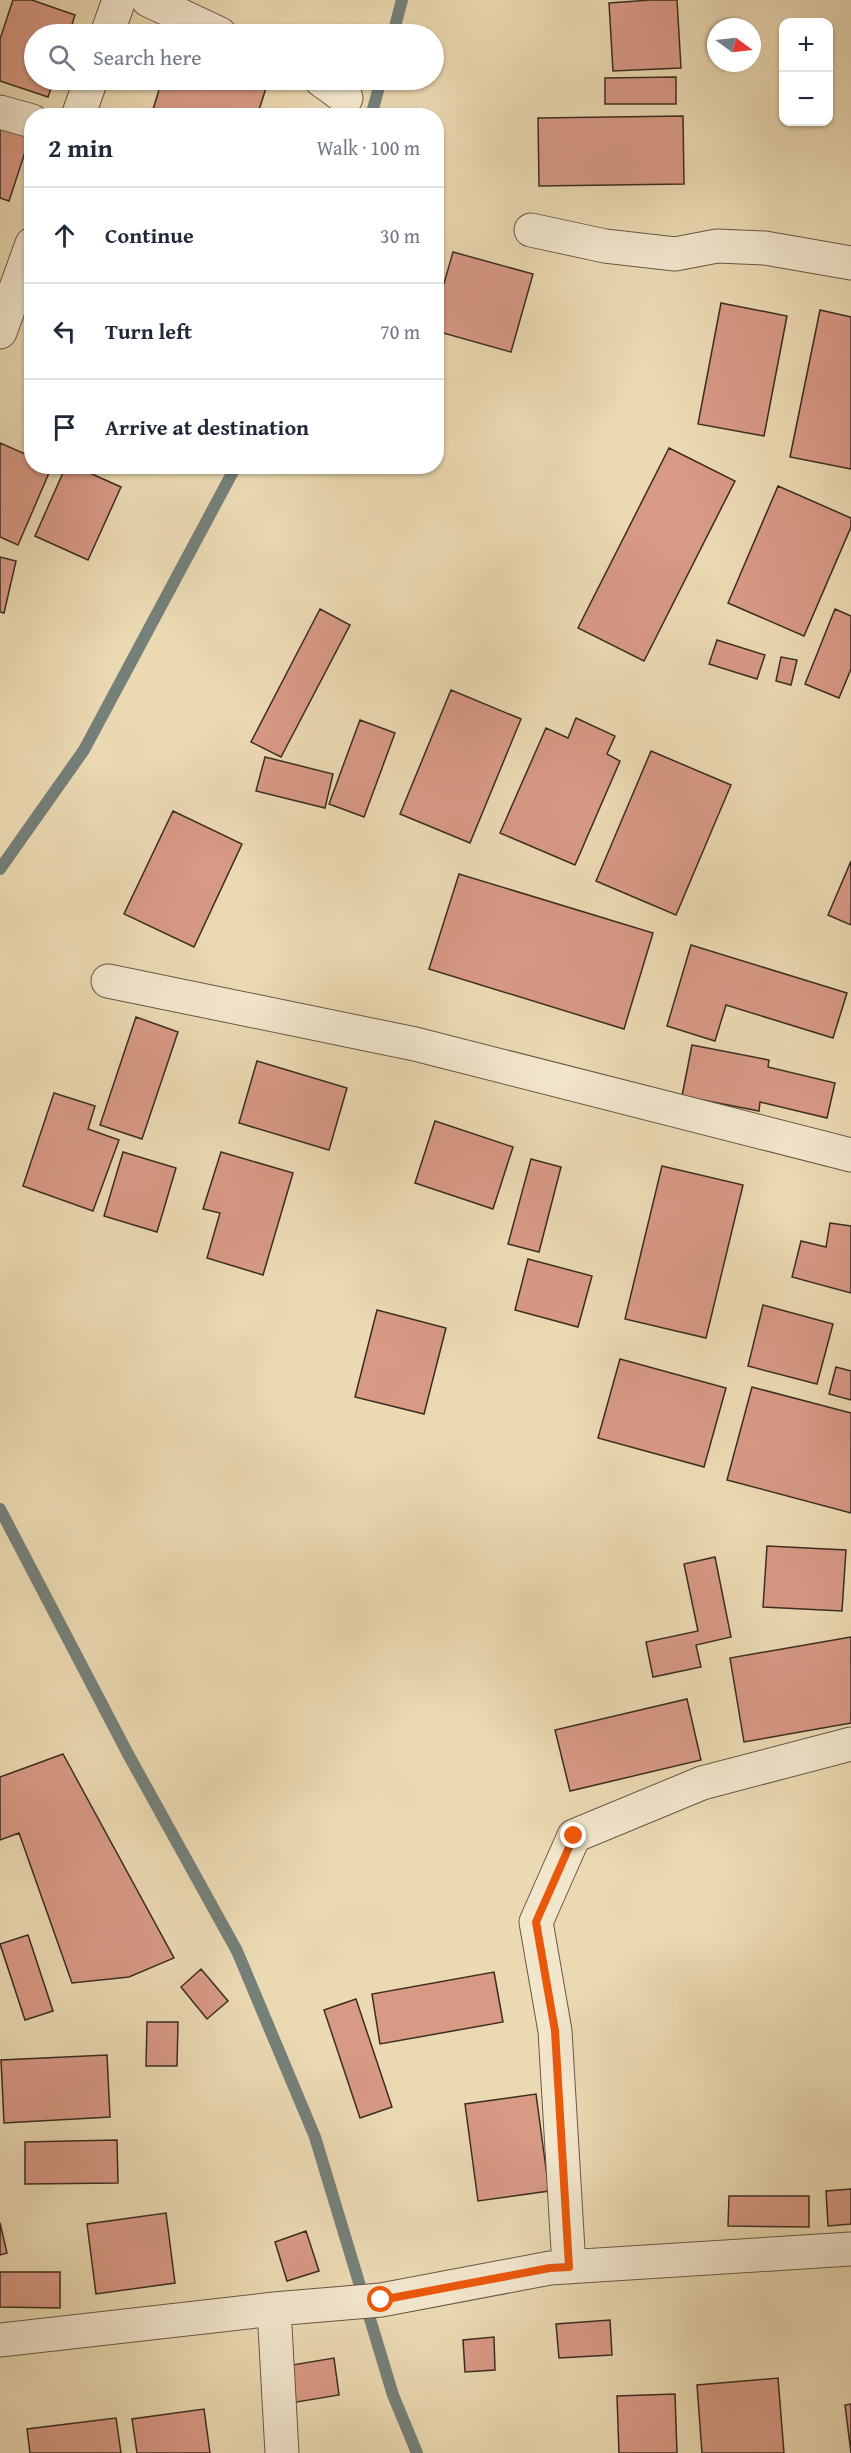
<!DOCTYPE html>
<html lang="en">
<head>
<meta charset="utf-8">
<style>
	:root { --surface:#fff; --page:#f2f2f3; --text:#1f2937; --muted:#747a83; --line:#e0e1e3 }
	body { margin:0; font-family:"Gentium Book Plus",serif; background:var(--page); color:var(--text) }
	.controls { position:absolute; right:18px; top:18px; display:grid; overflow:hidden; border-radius:12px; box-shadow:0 2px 4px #0004 }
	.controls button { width:54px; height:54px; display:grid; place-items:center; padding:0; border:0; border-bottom:2px solid var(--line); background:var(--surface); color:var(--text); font:30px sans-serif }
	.compass { position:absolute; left:707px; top:18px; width:54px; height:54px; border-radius:50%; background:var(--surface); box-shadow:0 2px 4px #0004; rotate:105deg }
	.stop { position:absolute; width:18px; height:18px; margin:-14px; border:4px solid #ea580c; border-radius:50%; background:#fff }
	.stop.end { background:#ea580c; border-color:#fff; box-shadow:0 2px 6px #0008 }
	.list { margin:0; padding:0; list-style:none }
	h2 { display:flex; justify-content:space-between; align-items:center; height:78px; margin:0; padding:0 24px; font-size:26px }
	h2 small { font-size:20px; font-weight:400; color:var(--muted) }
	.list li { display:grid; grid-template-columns:39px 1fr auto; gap:18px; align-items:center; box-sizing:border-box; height:96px; padding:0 24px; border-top:2px solid var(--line) }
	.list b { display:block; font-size:22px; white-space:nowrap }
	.list em { font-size:20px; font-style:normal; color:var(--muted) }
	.icon { flex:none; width:33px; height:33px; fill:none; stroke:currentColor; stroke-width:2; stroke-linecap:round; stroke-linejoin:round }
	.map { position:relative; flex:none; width:851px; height:2453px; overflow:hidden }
	.search { position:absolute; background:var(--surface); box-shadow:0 2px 4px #0004; left:24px; top:24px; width:420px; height:66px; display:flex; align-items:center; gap:15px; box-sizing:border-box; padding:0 21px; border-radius:33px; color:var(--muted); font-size:22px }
	.panel { position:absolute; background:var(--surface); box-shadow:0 2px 4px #0004; left:24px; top:108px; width:420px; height:366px; border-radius:24px }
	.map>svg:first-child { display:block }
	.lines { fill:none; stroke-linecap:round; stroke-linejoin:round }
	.stream { stroke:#75807a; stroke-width:12 }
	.building { fill:#d89985; stroke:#3b2d22; stroke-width:1.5 }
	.street-casing { stroke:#675846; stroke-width:35 }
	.street { stroke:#f2e6cd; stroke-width:33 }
	.route { stroke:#ea580c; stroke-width:8 }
</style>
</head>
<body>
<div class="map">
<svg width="851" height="2453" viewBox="0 0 851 2453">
	<rect width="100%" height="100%" fill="#ebd9b2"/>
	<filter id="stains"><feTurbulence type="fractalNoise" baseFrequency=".00333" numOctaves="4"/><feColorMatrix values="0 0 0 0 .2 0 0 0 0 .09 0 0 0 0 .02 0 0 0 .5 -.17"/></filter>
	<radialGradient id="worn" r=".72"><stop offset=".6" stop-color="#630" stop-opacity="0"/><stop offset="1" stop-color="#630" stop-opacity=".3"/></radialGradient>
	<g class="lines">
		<path class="stream" d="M393,34L402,0
			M371,116L381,80
			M0,869L84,750L236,466
			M0,1509L128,1754L237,1951L315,2137L393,2395L417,2453"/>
	</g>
	<path class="building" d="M13,0H32L75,15L69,34H34V80H54L48,97L0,81V39Z
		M651,0H677L681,68L613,71L609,3Z
		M130,26L161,34H127Z
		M676,77V104H605V78Z
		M162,80H249L267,85L257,116H151Z
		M683,116L684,184L539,186L538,118Z
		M0,127L30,137L9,201L0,198Z
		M453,252L533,274L511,352L436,331V311Z
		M721,303L787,316L764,436L698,424Z
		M820,310L851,317V469L790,457Z
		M0,443L32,457V466H52L18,545L0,537Z
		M669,448L735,481L644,661L578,628Z
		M66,466H74L121,487L88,560L35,536Z
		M778,486L851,518V527L804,636L728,603Z
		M0,557L16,561L4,613L0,612Z
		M320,609L350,625L281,757L251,742Z
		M835,609L851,616V669L839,698L805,684Z
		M717,640L765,655L757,679L709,664Z
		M781,657L797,660L791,685L776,681Z
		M451,690L521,719L470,843L400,814Z
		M576,718L615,736L607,754L620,761L575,865L500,833L546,728L568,738Z
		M360,720L395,733L364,817L329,804Z
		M651,751L731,785L676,915L596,881Z
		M265,757L333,774L325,808L256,791Z
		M173,811L242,844L194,947L124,914Z
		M851,861V925L828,915Z
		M459,874L653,933L624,1029L429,969Z
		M691,945L847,993L833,1038L726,1005L715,1041L667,1026Z
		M136,1017L178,1032L142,1139L100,1125Z
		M692,1045L769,1060L768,1067L835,1083L827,1118L760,1102L759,1111L682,1096Z
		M257,1061L347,1088L329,1150L239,1123Z
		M54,1093L95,1106L88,1129L119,1140L93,1211L23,1186Z
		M435,1121L513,1147L493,1209L415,1183Z
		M123,1152L176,1168L157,1232L104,1216Z
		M221,1152L293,1173L263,1275L207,1258L220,1213L203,1209Z
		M531,1159L561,1167L539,1252L508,1244Z
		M662,1166L743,1185L706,1338L625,1319Z
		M830,1223L851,1226V1293L792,1277L801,1241L826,1247Z
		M528,1259L592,1276L578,1327L515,1310Z
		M763,1305L833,1324L817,1384L748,1366Z
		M377,1310L446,1328L424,1414L355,1397Z
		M620,1359L726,1388L704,1467L598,1438Z
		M836,1367L851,1371V1400L829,1394Z
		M752,1387L851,1413V1513L727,1480Z
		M767,1546L846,1550L842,1611L763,1607Z
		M715,1557L731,1637L696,1645L701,1667L653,1677L646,1642L698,1631L684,1564Z
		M851,1637V1723L744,1742L730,1658Z
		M687,1699L701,1760L570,1791L555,1730Z
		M63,1754L174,1958L129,1977L72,1983L19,1833L0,1840V1777Z
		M28,1935L53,2011L25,2020L0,1944Z
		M201,1969L228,2001L207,2019L181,1987Z
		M494,1972L503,2022L380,2044L372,1994Z
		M356,1999L392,2107L360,2118L324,2010Z
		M147,2022H178L177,2066H146Z
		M107,2055L110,2117L4,2123L1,2060Z
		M536,2094L549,2191L478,2201L465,2104Z
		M117,2140L118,2183L25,2184V2142Z
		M851,2189V2224L828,2226L826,2191Z
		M729,2196H809V2227L728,2226Z
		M166,2213L175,2283L96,2294L87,2224Z
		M0,2223L7,2253L0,2255Z
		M306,2231L319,2271L287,2281L275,2242Z
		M0,2272H60V2308L0,2307Z
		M610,2320L612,2355L559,2358L556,2324Z
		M494,2337L495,2370L465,2372L463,2340Z
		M334,2358L339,2395L291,2403L286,2366Z
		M778,2378L784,2453H702L697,2385Z
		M675,2394L677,2453H619L617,2396Z
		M851,2404V2453L845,2405Z
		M204,2409L210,2453H137L132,2419Z
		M116,2418L121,2453H30L27,2429Z"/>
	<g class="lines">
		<g class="street-casing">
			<path id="street" d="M148,0L220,34
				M107,34L119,0
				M321,80L346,98
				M0,112L32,121
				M78,116L91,80
				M531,230L605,246L675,254L717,246L765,248L851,263
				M0,332L32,244
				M108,981L415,1044L851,1155
				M569,2267L555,2031L536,1922L574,1836L702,1783L851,1744
				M274,2309L282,2453
				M0,2340L274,2309L381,2300L550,2268L851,2249"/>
		</g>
		<use href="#street" class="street"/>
	</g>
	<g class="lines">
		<path class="route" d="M381,2300L550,2268L569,2267L555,2031L536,1922L574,1836"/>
	</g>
	<rect width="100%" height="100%" filter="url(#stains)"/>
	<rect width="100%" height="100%" fill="url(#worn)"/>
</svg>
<div class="controls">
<button>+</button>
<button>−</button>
</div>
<svg class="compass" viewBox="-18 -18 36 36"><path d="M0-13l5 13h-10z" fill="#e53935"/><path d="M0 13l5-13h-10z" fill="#747a83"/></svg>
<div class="stop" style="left:381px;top:2300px"></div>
<div class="stop end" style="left:574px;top:1836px"></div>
<div class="search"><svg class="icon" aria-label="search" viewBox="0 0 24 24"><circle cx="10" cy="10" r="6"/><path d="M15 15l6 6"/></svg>Search here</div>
<section class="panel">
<h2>2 min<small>Walk · 100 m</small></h2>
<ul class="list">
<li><svg class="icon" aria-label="ahead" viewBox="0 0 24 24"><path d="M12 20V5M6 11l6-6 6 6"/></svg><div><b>Continue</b></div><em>30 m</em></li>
<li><svg class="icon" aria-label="left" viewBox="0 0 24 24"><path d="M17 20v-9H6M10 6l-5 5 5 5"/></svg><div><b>Turn left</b></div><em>70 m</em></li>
<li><svg class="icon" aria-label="arrive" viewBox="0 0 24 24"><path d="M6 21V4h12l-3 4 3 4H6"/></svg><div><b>Arrive at destination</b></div></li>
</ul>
</section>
</div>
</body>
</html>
